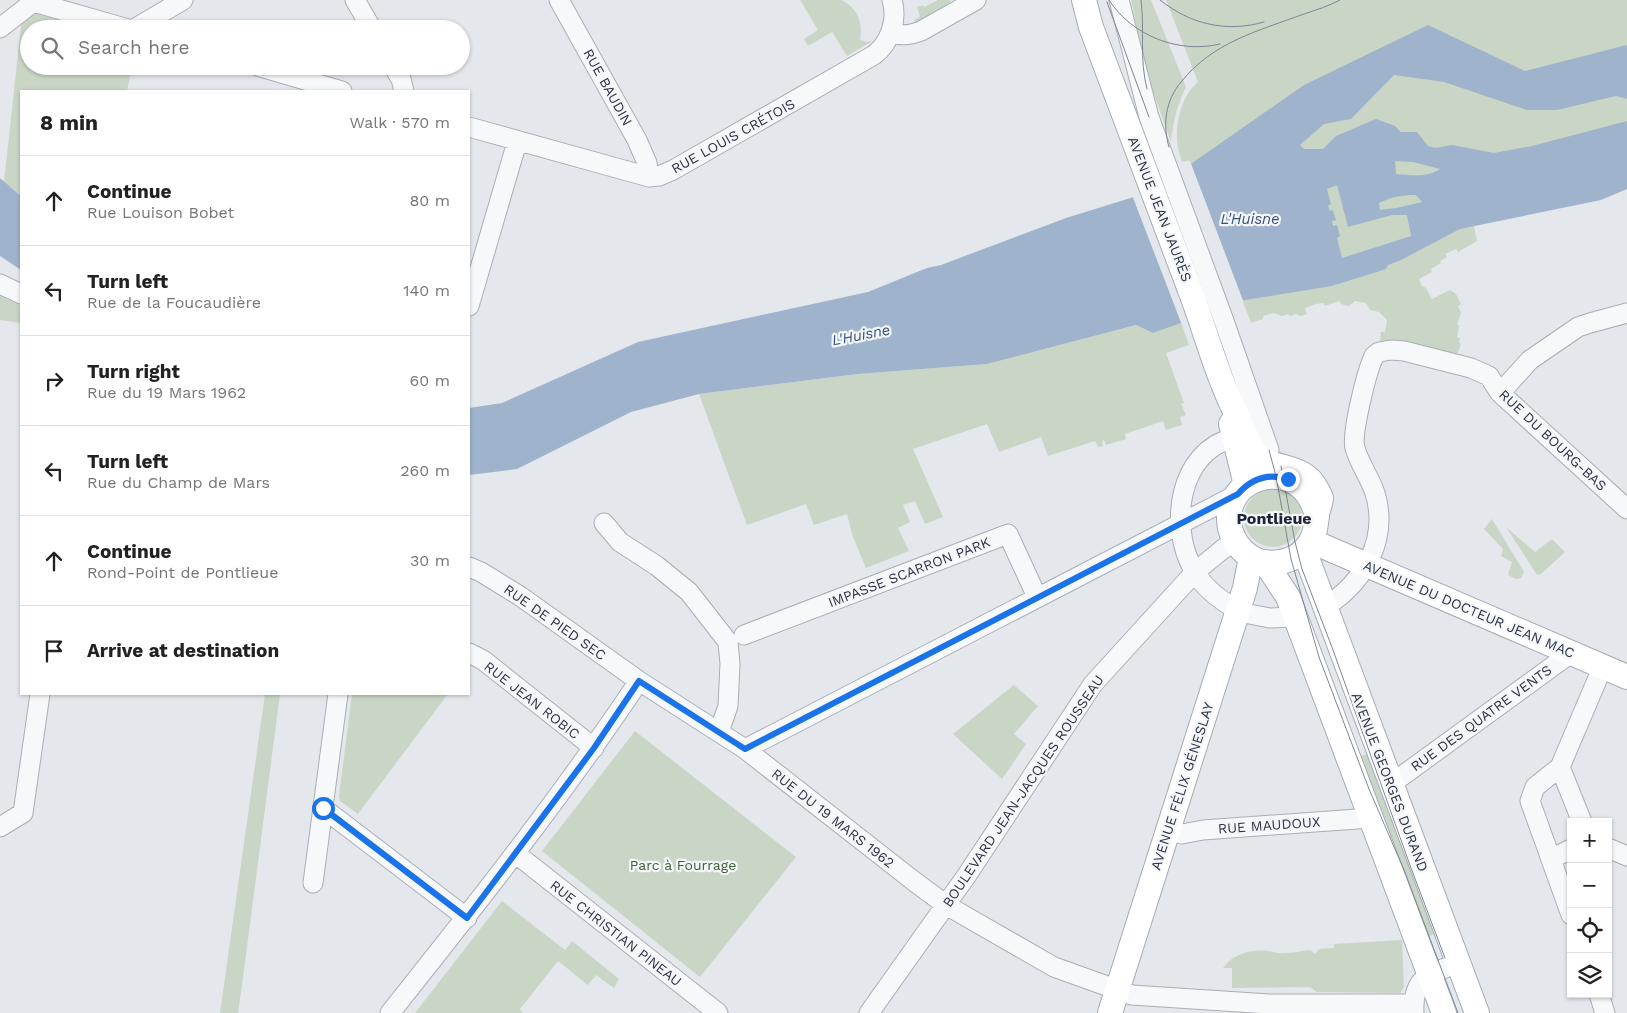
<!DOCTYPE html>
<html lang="en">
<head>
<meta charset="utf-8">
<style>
	:root { --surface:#fff; --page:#f2f2f2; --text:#222; --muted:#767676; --line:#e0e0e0 }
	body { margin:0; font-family:"Work Sans",sans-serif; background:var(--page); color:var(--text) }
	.controls { position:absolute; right:15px; bottom:15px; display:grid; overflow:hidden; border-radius:0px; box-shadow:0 1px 4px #0004 }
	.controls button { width:45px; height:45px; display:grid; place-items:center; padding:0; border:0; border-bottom:1px solid var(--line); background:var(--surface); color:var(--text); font:25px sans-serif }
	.stop { position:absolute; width:15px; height:15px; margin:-11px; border:4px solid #1a73e8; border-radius:50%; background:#fff }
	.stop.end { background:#1a73e8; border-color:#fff; box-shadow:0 1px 5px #0008 }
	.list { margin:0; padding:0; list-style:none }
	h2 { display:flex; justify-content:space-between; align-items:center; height:65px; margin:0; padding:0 20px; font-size:21px }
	h2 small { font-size:16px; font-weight:400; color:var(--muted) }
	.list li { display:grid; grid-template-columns:32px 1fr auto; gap:15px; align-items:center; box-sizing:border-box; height:90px; padding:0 20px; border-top:1px solid var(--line) }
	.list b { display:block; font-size:19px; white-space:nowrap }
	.list p { margin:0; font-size:16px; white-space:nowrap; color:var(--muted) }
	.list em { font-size:16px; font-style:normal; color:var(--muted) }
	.icon { flex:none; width:28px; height:28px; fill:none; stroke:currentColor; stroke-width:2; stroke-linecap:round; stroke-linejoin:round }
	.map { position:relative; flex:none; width:1627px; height:1013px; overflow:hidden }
	.search { position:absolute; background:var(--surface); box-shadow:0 1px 4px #0004; left:20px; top:20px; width:450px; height:55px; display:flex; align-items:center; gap:12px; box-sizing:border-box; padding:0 18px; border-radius:28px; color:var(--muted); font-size:19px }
	.panel { position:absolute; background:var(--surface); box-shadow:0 1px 4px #0004; left:20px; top:90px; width:450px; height:605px; border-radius:0px }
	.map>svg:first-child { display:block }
	.green { fill:#c9d6c5 }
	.water { fill:#9fb4cc; fill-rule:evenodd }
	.pier { fill:#e4e7ec }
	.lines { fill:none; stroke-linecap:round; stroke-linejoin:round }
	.minor-casing { stroke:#a9aeb7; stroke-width:21 }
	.major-casing { stroke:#a3abb8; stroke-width:26 }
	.minor { stroke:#f7f8fa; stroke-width:19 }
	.major { stroke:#fff; stroke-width:24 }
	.tram { stroke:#7d8696; stroke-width:1 }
	.route { stroke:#1a73e8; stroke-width:6 }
	.labels { text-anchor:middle; stroke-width:4.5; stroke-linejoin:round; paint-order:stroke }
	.street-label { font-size:14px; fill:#2b3445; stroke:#f4f6f9 }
	.park-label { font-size:14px; fill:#3f6138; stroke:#f4f6f9 }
	.water-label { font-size:15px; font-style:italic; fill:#34527a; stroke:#f4f6f9 }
	.quarter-label { font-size:16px; font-weight:bold; fill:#1d2536; stroke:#f4f6f9 }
</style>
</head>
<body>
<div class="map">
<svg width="1627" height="1013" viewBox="0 0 1627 1013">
	<rect width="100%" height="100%" fill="#e4e7ec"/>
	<path class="green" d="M800,0C809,0 833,0 841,0C858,7 863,24 860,40L866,42L872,41L847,56L832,32L808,46L804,39L818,30Z
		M938,0H951L946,7L916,24L914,20L920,17L917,7L923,5L924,7Z
		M1131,0H1151L1186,87C1177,105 1173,122 1171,142L1146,72Z
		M1166,0H1627V150L1465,181L1477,241L1458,252L1456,249L1445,254L1447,257L1440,261L1441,263L1431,269L1432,272L1419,279L1422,286L1426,288L1432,299L1450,290L1456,294L1461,304L1458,306L1461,313L1457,325H1459L1457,337L1460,338L1459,343L1461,344L1454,363L1379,352L1381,332H1385L1387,320L1379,312L1370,310L1366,303L1355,301L1349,306L1341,304L1339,301L1325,306L1324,303L1316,304L1305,308L1307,314L1300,316L1296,314L1290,316L1288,314L1282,316L1274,313L1263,316V319L1251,323L1189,160L1182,162C1180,155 1177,146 1177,139C1176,120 1183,94 1198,82Z
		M41,13L96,29H29V66H132L127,91H21V195L4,182L22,17Z
		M0,296L21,306V323L0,320Z
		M1181,322L1189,345L1166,353L1184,403L1181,404L1186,415L1180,417L1182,425L1166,430L1163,421L1125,434L1126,439L1106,445L1104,440L1102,441L1103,446L1098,447L1095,441L1048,456L1041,437L999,452L987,424L913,449L943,517L925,524L915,501L903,505L910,522L898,528L909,551L866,568L853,537L847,514L814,525L806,504L747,525L699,394L858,374L987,364L1136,325L1153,333Z
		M1244 518a29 29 0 1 1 58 0a29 29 0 1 1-58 0Z
		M1492,519L1524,572L1521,578L1516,579L1508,575L1512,562L1501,556L1503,549L1484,529Z
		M1506,527L1535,552L1552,539L1565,552L1541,574L1537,575Z
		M1014,685L1038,706L1014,734L1026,744L1002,779L953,734Z
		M265,694H280L242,985L238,1013H220Z
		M352,694H448L358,814L340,801L339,796Z
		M635,731L796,857L700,977L542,851Z
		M1372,752L1438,933L1427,937L1356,758Z
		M502,901L565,950L572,941L619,979L614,988L596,975L588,985L558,961L520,1009L523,1013H415Z
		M1402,940L1404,987L1400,993L1317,992L1310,987L1232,988V968H1223C1233,954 1251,949 1268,951C1272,951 1275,953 1279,953C1289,954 1300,951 1310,950L1315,954L1319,949L1334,948V944Z"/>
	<path class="water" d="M1428,25L1525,71L1627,45V99L1616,96L1557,110H1527L1444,82L1394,75L1351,119L1324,124L1300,145L1304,149H1323L1336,136L1376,119L1395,126L1401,132H1417L1428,146L1435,148L1452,145L1494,153L1532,146L1627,121V189L1601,200L1460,229L1401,260L1388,265L1386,269L1332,286L1245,300L1153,333L1136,325L987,364L858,374L699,394L631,412L517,469L469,475V408L502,403L638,342L868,292L927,268L941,265L1066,218L1179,183L1185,168L1304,85ZM1395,161L1413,162L1440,169C1427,178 1411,175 1396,174ZM1337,185L1348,227L1392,215H1407L1411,236L1342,258L1337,238L1340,236L1337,225L1333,226L1332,221L1336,220L1333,210L1330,211L1328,206L1331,204L1327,189ZM1416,195L1422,202L1396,208L1380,210L1379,203C1391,197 1403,195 1416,195Z
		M0,178L21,196V270L0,256Z"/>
	<path class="pier" d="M1190,161L1244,303L1182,325L1132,195L1177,181L1183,166Z"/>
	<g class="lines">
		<g class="minor-casing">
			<path id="minor" d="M355,0L372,29
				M559,0L637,140L647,163L649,177
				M1119,0L1149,117L1223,318L1269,450L1261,472
				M34,2L128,29
				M0,28L36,0
				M134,29L183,0
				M891,32C901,37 911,35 921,31L976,0
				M257,66L342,91
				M393,66L401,79L404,91
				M469,127L649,177L659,176L673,170L874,55C890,43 898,20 892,0
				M0,284L21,294
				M469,306L517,142
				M1500,393L1530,360L1578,327L1590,323L1627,313
				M1233,438C1178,452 1169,526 1193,569C1203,587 1221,601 1238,610
				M604,523L620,542L657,566L689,592L728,642L730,664L728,706L719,732
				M469,567L481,572L520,596L639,681L745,749L915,882L946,905L1054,967L1132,995L1269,1004H1413
				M1325,607C1364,582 1389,540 1375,493C1370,478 1359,463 1355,448C1351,435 1365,381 1370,366L1374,356L1379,352L1391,350L1404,351L1471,368L1489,376L1500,393L1627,509
				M1249,614L1270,618L1295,617
				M744,635L1008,534L1037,597
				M469,653L483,660L594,748
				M745,749L1238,494
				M1560,767L1535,787L1530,801L1571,915
				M1391,784L1571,653
				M323,808L467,918
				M1582,822L1560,767L1603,666
				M0,827L23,813L40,694
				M1168,830L1182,834L1203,830L1371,818
				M1608,848L1627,856
				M515,853L718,1013
				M1551,859L1571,849
				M313,883L338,694
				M1599,994L1605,1013
				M390,1013C476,905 562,796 639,681
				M869,1013L967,875L1093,684L1195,572L1223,549L1235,541
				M1414,1013C1412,977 1429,974 1459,963"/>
		</g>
		<g class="major-casing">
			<path id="major" d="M1084,0L1091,27C1124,115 1157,202 1190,290C1205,329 1215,370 1233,407C1239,419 1250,449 1258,456C1277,471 1305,464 1317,490C1318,491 1321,497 1321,498C1321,503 1318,509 1317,514C1316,522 1316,531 1312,539C1299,565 1262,571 1242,550C1236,544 1232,536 1230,528C1219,473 1304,452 1317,517
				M1231,424L1246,485
				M1311,541L1627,677
				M1304,550L1477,1013
				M1265,562L1288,597L1444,1013
				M1110,1013L1238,610L1245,588L1251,557"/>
		</g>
		<use href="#minor" class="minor"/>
		<use href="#major" class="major"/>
		<path class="tram" d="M1109,0C1132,36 1179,54 1220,44
			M1141,0C1145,31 1139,58 1147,89
			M1160,0C1190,24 1226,33 1264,22
			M1107,2L1149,117
			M1169,147C1162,124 1166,100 1181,82C1213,42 1258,31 1304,14C1316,10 1329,6 1340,0
			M1269,450L1276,476L1291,559L1319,657L1369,789L1404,870L1458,1013
			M1281,466L1295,542L1302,569L1333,650L1411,868L1445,958"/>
	</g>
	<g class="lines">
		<path class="route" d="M323,808L467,918L594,748L639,681L745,749L1238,494C1251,479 1268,473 1288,479"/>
	</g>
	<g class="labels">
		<g class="street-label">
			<text transform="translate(608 87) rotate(61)" y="5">RUE BAUDIN</text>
			<text transform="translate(733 136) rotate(-29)" y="5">RUE LOUIS CRÉTOIS</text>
			<text transform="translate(1160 209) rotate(69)" y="5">AVENUE JEAN JAURÈS</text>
			<text transform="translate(1553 440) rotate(43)" y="5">RUE DU BOURG-BAS</text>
			<text transform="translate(909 572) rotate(-21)" y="5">IMPASSE SCARRON PARK</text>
			<text transform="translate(1469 609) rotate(23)" y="5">AVENUE DU DOCTEUR JEAN MAC</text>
			<text transform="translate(555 622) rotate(35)" y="5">RUE DE PIED SEC</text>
			<text transform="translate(532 700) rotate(38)" y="5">RUE JEAN ROBIC</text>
			<text transform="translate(1481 718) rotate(-36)" y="5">RUE DES QUATRE VENTS</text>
			<text transform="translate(1390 782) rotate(69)" y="5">AVENUE GEORGES DURAND</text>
			<text transform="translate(1182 786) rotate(-72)" y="5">AVENUE FÉLIX GÉNESLAY</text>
			<text transform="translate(1023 791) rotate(-56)" y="5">BOULEVARD JEAN-JACQUES ROUSSEAU</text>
			<text transform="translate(833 818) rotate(38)" y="5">RUE DU 19 MARS 1962</text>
			<text transform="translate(1269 825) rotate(-4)" y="5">RUE MAUDOUX</text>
			<text transform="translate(616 933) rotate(38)" y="5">RUE CHRISTIAN PINEAU</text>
		</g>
		<g class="park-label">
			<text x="683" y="870">Parc à Fourrage</text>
		</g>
		<g class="water-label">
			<text x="1250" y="224">L'Huisne</text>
			<text transform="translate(861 335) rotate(-11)" y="5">L'Huisne</text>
		</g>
		<g class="quarter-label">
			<text x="1274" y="524">Pontlieue</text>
		</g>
	</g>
</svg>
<div class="controls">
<button>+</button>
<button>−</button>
<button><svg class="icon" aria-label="locate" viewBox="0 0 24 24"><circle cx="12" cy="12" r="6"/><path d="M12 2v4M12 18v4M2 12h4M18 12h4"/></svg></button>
<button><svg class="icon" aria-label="layers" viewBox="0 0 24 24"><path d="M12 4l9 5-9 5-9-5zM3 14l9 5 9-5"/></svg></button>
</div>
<div class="stop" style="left:323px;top:808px"></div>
<div class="stop end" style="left:1288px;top:479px"></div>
<div class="search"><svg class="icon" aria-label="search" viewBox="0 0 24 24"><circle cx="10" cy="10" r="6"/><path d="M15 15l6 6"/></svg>Search here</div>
<section class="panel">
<h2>8 min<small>Walk · 570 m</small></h2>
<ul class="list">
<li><svg class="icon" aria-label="ahead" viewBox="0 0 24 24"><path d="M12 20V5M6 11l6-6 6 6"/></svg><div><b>Continue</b><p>Rue Louison Bobet</p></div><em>80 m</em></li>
<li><svg class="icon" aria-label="left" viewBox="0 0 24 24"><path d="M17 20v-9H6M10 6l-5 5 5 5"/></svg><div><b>Turn left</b><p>Rue de la Foucaudière</p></div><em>140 m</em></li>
<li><svg class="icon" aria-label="right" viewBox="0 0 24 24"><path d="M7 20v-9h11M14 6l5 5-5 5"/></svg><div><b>Turn right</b><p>Rue du 19 Mars 1962</p></div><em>60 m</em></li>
<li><svg class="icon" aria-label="left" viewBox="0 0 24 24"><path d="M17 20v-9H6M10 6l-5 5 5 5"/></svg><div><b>Turn left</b><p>Rue du Champ de Mars</p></div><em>260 m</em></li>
<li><svg class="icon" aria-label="ahead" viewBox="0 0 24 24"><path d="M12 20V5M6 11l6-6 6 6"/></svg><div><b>Continue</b><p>Rond-Point de Pontlieue</p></div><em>30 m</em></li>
<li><svg class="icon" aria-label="arrive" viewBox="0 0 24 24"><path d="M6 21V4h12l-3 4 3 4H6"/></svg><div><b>Arrive at destination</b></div></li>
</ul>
</section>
</div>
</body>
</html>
